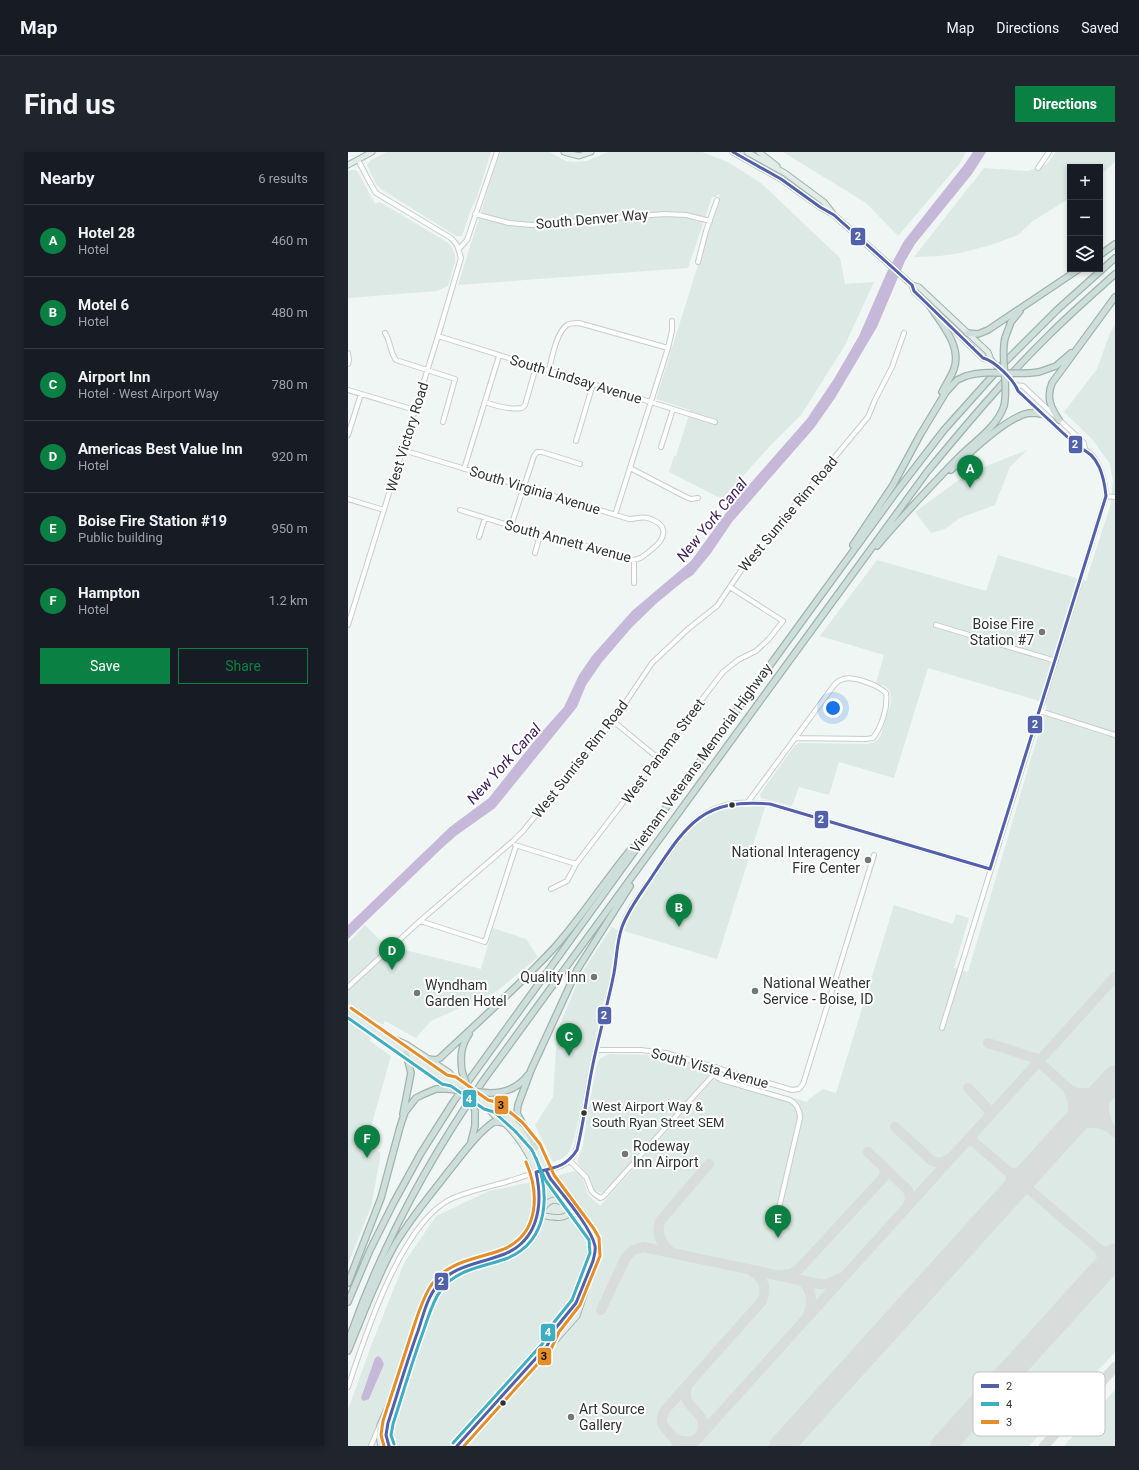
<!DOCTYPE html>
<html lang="en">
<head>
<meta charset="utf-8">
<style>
	:root { --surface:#171b24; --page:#20242c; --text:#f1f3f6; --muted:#9ea1a6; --line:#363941; --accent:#0b8043 }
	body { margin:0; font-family:Roboto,sans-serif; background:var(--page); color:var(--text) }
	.controls { position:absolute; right:12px; top:12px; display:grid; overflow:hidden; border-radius:0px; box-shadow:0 2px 6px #0003 }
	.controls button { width:36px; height:36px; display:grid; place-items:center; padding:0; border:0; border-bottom:1px solid var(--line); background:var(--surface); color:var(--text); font:20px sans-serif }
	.you { position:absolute; left:485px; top:556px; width:14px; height:14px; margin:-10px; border:3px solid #fff; border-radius:50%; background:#1a73e8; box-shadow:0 0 0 6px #1a73e833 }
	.badge { display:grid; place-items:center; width:26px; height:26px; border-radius:50%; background:var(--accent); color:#fff; font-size:13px; font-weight:700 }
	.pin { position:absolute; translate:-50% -33px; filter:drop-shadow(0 1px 2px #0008) }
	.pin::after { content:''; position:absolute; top:21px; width:14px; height:12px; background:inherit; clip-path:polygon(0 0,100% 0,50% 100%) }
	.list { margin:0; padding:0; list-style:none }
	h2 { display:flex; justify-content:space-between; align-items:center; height:52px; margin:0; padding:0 16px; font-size:17px }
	h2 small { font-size:13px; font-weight:400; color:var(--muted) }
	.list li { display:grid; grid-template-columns:26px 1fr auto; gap:12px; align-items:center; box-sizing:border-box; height:72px; padding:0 16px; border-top:1px solid var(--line) }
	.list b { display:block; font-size:15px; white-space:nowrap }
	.list p { margin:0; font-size:13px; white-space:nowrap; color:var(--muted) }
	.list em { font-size:13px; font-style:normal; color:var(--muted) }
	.actions { display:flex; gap:8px; padding:12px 16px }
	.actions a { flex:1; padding:9px 0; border:1px solid var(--accent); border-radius:0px; text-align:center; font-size:14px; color:var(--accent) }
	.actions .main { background:var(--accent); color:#fff }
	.icon { flex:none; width:22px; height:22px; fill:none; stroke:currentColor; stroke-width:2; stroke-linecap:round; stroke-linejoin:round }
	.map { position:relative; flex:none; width:767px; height:1294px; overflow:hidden; border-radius:0px }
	header { display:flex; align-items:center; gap:24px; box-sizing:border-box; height:56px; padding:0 20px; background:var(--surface); border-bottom:1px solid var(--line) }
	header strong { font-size:19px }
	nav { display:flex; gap:22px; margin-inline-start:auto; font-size:14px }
	.intro { display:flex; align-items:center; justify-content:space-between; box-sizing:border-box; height:96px; padding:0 24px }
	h1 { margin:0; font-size:28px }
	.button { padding:10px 18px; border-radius:0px; background:var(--accent); color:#fff; font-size:14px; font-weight:700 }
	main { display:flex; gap:24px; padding:0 24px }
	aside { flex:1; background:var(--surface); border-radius:0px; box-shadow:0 2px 6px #0003 }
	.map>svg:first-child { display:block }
	.built { fill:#dde9e4 }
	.water { fill:#c5b8d9 }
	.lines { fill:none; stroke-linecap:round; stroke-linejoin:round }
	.taxiway { stroke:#d8dcda; stroke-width:10 }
	.runway { stroke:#d8dcda; stroke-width:25 }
	.minor-casing { stroke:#c8cdca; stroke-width:6 }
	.major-casing { stroke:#a0b3ad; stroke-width:7 }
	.highway-casing { stroke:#a0b3ad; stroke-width:8 }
	.minor { stroke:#fdfefd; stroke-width:4 }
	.major { stroke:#e1ebe8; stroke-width:5 }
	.highway { stroke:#cededa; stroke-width:5.5 }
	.minor-bridge-casing { stroke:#c8cdca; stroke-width:6; stroke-linecap:butt }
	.major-bridge-casing { stroke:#a0b3ad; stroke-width:7; stroke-linecap:butt }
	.highway-bridge-casing { stroke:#a0b3ad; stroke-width:8; stroke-linecap:butt }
	.minor-bridge { stroke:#fdfefd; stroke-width:4 }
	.major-bridge { stroke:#e1ebe8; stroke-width:5 }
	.highway-bridge { stroke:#cededa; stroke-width:5.5 }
	.bus-1-casing { stroke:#fff; stroke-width:6 }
	.bus-2-casing { stroke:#fff; stroke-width:6 }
	.bus-3-casing { stroke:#fff; stroke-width:6 }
	.bus-1 { stroke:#5261ac; stroke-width:3 }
	.bus-2 { stroke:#3faec3; stroke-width:3 }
	.bus-3 { stroke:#e48d29; stroke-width:3 }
	.poi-dot { fill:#737776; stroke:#fff; stroke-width:1.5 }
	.bus-dot { fill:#2f3332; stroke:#fff; stroke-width:1.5 }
	.labels { text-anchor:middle; stroke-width:4; stroke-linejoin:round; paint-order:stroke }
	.bus-label { font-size:13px; fill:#2f3332; stroke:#fff; text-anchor:start }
	.street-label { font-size:14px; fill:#2f3332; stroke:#fff }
	.poi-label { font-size:14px; fill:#2f3332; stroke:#fff; text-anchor:start }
	.water-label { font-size:15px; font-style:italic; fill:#3f205b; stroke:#fff }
	.key { fill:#fff; stroke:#c1c2c2; stroke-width:1 }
	.key-label { font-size:11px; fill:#2f3332 }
	.line-badge { stroke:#fff; stroke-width:1.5 }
	.badge-label { font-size:11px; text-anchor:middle; font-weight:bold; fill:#fff }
	.pale-badge-label { font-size:11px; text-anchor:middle; font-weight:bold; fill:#111 }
</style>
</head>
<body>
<header>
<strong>Map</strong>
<nav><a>Map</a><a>Directions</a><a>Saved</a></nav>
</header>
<div class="intro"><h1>Find us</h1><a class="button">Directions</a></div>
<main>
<aside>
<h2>Nearby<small>6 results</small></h2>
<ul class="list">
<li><span class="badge">A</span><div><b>Hotel 28</b><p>Hotel</p></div><em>460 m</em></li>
<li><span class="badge">B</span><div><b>Motel 6</b><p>Hotel</p></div><em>480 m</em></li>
<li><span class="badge">C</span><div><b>Airport Inn</b><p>Hotel · West Airport Way</p></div><em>780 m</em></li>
<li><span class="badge">D</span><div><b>Americas Best Value Inn</b><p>Hotel</p></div><em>920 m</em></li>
<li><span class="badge">E</span><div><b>Boise Fire Station #19</b><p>Public building</p></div><em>950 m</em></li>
<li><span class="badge">F</span><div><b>Hampton</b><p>Hotel</p></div><em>1.2 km</em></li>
</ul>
<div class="actions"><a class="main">Save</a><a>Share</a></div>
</aside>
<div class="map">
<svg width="767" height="1294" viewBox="0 0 767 1294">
	<rect width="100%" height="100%" fill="#f0f6f3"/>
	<path class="built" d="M39,0H143L128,48L123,57L114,84H108L33,37L28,32L19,13L23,8Z
		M153,0H201L218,9L226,10L239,9L260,0H354L380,10L413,31L492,106L497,132L526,130L496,195L453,263L422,294L374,347L321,320L326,304H328L340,266L342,258L308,247L372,43H369L368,45H364L340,116L110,133L147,15Z
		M435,0H618L612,11L550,84L518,51Z
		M708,0H767V10L752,23V15H722V46L685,69L670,83L643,93L612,101L592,104L566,105L636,16L680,19L699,12Z
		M3,18H8L10,20L27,52L32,50L99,90L103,94L107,102V110L100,134L89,139L0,146V19Z
		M767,173V1200L681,1294H0V1258L23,1194L56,1111L88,1064L141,1039L194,1028L226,1019L230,1020L235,1027L240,1043L252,1054L365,928L377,926L459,950L460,948L475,937L488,941L546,753L605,772L608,762L621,766L606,816L620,820L699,553L688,548L580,516L546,626L491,610L481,643L451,635L444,654L413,646L412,642L447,593L452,591L520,592L527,590L532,585L543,550V544L541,538L537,534L528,531L536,503L472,484L529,408L638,439L650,403L738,429L762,355L765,329L762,312L744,287L716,260L749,217L762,181Z
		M679,298L662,315L647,353L612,366L597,377L583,381L567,360L619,322Z
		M402,653L417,655L369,807L276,779L284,760L330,693L347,673L358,665L374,657L387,654Z
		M17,773L37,793L133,817L145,776L178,787L190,805L149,839L83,869L68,886L37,869L35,873L0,852V791Z
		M264,775L269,778L261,830L253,859L227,984L222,998L219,1003L215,1006L205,1010L187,973L205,945L209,880L233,822Z
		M0,869L24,884L22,889L43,904L17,996L32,1000V1007L23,1055L0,1112Z
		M262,902L303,903L314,904L356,915L360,917L361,920V923L260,1037L254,1041L246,1038L240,1023L230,1012V1007L235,993L240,959L249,911L253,906Z
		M767,1238V1294H716Z"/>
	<path class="water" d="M625,0H638L624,22L567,92L557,109L529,175L487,246L466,276L384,370L363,401L345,423L337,428L310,450L284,475L254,510L238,533L229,555L147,656L109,683L93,697L0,787V773L102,675L141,646L191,583L216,555L231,523L244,504L284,459L343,409L386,350L459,267L486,227L511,184L539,120L556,89L616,13Z
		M30,1204L33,1206L36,1212L21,1247L15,1249L13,1246L27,1206Z"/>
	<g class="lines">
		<path class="taxiway" d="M640,891L687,906L767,980
			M620,936L641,958
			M722,938C736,944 749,941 761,933
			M760,972C753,958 755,946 761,933
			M547,975L584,1009L592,1011L601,1007
			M720,978C726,965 728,952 721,940
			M720,978C733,971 745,968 758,974
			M621,986L767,1111
			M520,1000L560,1038L562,1046L560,1053
			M661,1020L671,1022L685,1017
			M659,1045L665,1031L661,1020
			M324,1101C313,1092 307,1081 313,1068L361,1012
			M752,1120L756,1109L751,1097L760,1101H767
			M434,1123L442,1122L450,1118L535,1026L537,1021L535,1013
			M454,1129C464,1137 465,1152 460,1163
			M253,1158L278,1105L285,1098L295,1095L471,1132H479L493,1126
			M327,1287C334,1290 341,1291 348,1287C352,1285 354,1281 355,1277C357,1262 344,1259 339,1248C337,1243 338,1237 340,1232
			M330,1294C325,1279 307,1276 317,1258L414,1149C419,1137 416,1126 404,1119
			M343,1294L767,825
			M696,1294L767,1215"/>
		<path class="runway" d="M434,1294L767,926
			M595,1294L767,1104"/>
		<g class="minor-casing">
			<path id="minor" d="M690,16L701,0
				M127,62L161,71L184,73L316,62L338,63L362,69
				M111,97L119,88L149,0
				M350,110L358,79L369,48
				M37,181C43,190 42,201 48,208L107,227L95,270
				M90,184L367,270
				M0,201L1,208L0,212
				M201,218C204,206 208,181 219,173C222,171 227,171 231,171L320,196
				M0,238L67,258
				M137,250C148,254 162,258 174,256L177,253L188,215
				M0,283L13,242
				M228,289L245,232
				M313,295L325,257
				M55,298L281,367C287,367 294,364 300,366C322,373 318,387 303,398C297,403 292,408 284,408L218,388L198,385L112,358
				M282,316L338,345L343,347L350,346
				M116,317L151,204
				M758,344L767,345
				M0,347L36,358
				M267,363L320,196L324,179V169
				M163,374L186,304L189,300H194L232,312
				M131,385L137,366
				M187,401L192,383
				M286,431V408
				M0,473L90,184L113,106L109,93L103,86L28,41L21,29L10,8
				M588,473L708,509
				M692,559L767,583
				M265,569L310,606
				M400,650L487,532C489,530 492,528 495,527C506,524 530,533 538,541C540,555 534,574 525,586L518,587L447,586
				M167,693L228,712
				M203,737L219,729L228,712L375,520L390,508L408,499L421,487L435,469L382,435
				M72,769L137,790L168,694
				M0,835L72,769L165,689L175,679L265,569L304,511L340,477L369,454L394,417L520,265L527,248L544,215L556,181
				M594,876L758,344C757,328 750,298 731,296L670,239L668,233L675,234L736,291L737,297
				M248,898H293L318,901L444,938L451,937L455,932L526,703
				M365,923L374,928L442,948C449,952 452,958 452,966L431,1056
				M222,1009L238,1025L244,1040L252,1046L255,1045L365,923L368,915
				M0,1235C17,1184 54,1068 105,1046C122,1039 140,1035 158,1030C168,1027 179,1023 190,1020C197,1018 205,1017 213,1014C223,1010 228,1002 230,992C236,965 239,938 245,911C251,883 259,854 265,826C269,809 268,791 274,775C281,755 295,738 307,721C329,689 346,656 389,651C400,650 411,651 422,652L642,717
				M23,1294L31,1275"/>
		</g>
		<g class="major-casing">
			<path id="major" d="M216,0L231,4L243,0
				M385,0L433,27L472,55L483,61
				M399,0L437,21L476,50L486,63L564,133L571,135L640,200L643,208
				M411,0L429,14
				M0,13L24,0
				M564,133L566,139L635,206L643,208
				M0,860L97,928L105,929L102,921L58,892L30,880
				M192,1061C201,1045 208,1045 222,1055
				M191,1063C205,1065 216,1070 226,1057
				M200,1193L207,1177L228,1151L239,1122
				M33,1294L31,1285L32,1273L57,1216L83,1143C87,1137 91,1131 96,1126C111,1110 141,1109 161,1100C166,1098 171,1093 175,1089C195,1068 196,1038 185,1012C178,997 169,983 157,972C148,964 144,964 138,953
				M41,1294C33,1279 47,1251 51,1236
				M113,1294L229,1164L238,1137L247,1102L246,1087L242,1080L202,1026L188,995L176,981L153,958L148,955L138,953"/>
		</g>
		<g class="highway-casing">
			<path id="highway" d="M752,103L767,92
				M582,154C594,173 614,194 606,217C603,225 598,232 594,240
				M619,181L630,182L640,178L731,117
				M657,186L663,170L672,159
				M691,220L708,214L723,201
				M711,268C703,256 698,246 704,231L767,145
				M603,318C621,302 658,265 681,261C685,261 689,261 693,262
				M505,393L545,333L572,283L598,240L609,228L618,224
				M529,394C554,364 581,336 608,308C624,291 648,277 656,254
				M80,907L88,908L92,906C130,870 170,835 206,796C234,765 257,728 284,696
				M114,919C112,904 113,894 121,882
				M142,941C158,941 171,935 180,923
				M55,962L63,921L58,901
				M123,990L127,974V959
				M188,995L171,965L169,961L170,953L183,918L229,818L282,734
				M0,1131L33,1046L52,975L57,960L68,946L76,942L88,937H98
				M0,1150L22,1098L46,1050L73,1001L106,949L312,664L549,339L596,278L656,211L709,158L767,106
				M0,1190C32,1097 79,1010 135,929L579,320C618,273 658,225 702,182C723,161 745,142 767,122
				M0,1199C14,1165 27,1129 45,1096C60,1069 81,1045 100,1020C114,1003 128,982 147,969L156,971"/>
		</g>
		<use href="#minor" class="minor"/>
		<use href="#major" class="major"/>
		<use href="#highway" class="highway"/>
		<g class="minor-bridge-casing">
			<path id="minor-bridge" d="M656,221L668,233"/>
		</g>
		<g class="major-bridge-casing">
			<path id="major-bridge" d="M643,208L656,221
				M105,929L138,953"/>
		</g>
		<g class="highway-bridge-casing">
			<path id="highway-bridge" d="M618,224C642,217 667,224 691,220
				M656,254C661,231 652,208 657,186
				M114,919L127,959
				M98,937L142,941"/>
		</g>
		<use href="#minor-bridge" class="minor-bridge"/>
		<use href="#major-bridge" class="major-bridge"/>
		<use href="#highway-bridge" class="highway-bridge"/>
		<g class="bus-1-casing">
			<path id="bus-1" d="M385,0L433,27L472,55L486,63L564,133L566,139L635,206C647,209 666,228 670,239L731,296C751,302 756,325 758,344L642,717
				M41,1294L38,1283L40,1271C50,1240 59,1209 70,1179C75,1164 79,1146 89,1134C104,1114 129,1112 151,1104C189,1092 196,1056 188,1020C206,1016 218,1015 229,998C236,970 239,940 245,912C251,883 259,855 265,826C269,809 268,792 274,775C281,756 294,740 305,723C339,672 355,646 422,652L642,717
				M109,1294L199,1194L207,1177L228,1151L245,1109C246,1104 248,1099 247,1094C243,1075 214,1042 202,1026L198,1018"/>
		</g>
		<g class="bus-2-casing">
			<path id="bus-2" d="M0,866L94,932L103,934L136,957L146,960L167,979L184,998L198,1029L241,1088L242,1101L224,1148L203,1174L195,1191L105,1291
				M46,1292L43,1283L45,1272C55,1241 64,1210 75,1180C80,1166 84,1150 93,1138C109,1116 137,1115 160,1106C201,1088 202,1042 188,1006"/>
		</g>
		<g class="bus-3-casing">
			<path id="bus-3" d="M3,856L99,923L108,925L140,948L151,951L175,971L192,992L206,1023L246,1077L251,1086L252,1104L232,1153L211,1180L203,1197L116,1294
				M36,1294L33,1283L35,1269C45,1239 55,1208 65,1177C70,1162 75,1145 84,1132C101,1108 131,1107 156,1097C192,1081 191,1040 178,1010"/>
		</g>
		<use href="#bus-1" class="bus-1"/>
		<use href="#bus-2" class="bus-2"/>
		<use href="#bus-3" class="bus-3"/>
	</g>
	<g class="poi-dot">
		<circle cx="694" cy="480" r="4"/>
		<circle cx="520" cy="708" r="4"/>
		<circle cx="246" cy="825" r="4"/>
		<circle cx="407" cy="839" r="4"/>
		<circle cx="69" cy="841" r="4"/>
		<circle cx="277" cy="1002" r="4"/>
		<circle cx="223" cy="1265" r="4"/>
	</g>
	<g class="bus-dot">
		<circle cx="384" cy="653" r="3.5"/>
		<circle cx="236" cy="961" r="3.5"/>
		<circle cx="155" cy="1251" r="3.5"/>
	</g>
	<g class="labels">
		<g class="bus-label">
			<text x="244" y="959">West Airport Way &amp;<tspan x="244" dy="16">South Ryan Street SEM</tspan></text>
		</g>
		<g class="street-label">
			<text transform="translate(244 67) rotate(-5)" y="5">South Denver Way</text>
			<text transform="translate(228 227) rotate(17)" y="5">South Lindsay Avenue</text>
			<text transform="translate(59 285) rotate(-73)" y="5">West Victory Road</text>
			<text transform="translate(187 338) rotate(17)" y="5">South Virginia Avenue</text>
			<text transform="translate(440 362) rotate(-50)" y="5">West Sunrise Rim Road</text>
			<text transform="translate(220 389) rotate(15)" y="5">South Annett Avenue</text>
			<text transform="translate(315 599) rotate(-53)" y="5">West Panama Street</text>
			<text transform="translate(353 606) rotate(-54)" y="5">Vietnam Veterans Memorial Highway</text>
			<text transform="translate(232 607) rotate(-52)" y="5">West Sunrise Rim Road</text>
			<text transform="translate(362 916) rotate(15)" y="5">South Vista Avenue</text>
		</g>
		<g class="poi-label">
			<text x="686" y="477" text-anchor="end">Boise Fire<tspan x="686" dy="16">Station #7</tspan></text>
			<text x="512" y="705" text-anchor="end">National Interagency<tspan x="512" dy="16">Fire Center</tspan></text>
			<text x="238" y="830" text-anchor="end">Quality Inn</text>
			<text x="415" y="836">National Weather<tspan x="415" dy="16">Service - Boise, ID</tspan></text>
			<text x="77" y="838">Wyndham<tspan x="77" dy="16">Garden Hotel</tspan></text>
			<text x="285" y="999">Rodeway<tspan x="285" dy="16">Inn Airport</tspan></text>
			<text x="231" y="1262">Art Source<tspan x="231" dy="16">Gallery</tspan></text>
		</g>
		<g class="water-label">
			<text transform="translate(364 368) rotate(-51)" y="5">New York Canal</text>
			<text transform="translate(156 612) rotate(-48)" y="5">New York Canal</text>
		</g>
	</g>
	<rect x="625" y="1220" width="132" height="64" rx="6" class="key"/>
	<rect x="633" y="1232" width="18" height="4" fill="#5261ac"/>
	<rect x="633" y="1250" width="18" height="4" fill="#3faec3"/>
	<rect x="633" y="1268" width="18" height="4" fill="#e48d29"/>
	<g class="key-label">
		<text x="658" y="1238">2</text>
		<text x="658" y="1256">4</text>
		<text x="658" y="1274">3</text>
	</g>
	<g class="line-badge">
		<rect x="502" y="75" width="16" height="19" rx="4" fill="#5261ac"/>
		<rect x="720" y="283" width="15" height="19" rx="4" fill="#5261ac"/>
		<rect x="679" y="563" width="16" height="19" rx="4" fill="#5261ac"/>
		<rect x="466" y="658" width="15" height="19" rx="4" fill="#5261ac"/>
		<rect x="249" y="854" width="15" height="19" rx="4" fill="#5261ac"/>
		<rect x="114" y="937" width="15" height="19" rx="4" fill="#3faec3"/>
		<rect x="146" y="943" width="15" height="20" rx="4" fill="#e48d29"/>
		<rect x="86" y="1120" width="15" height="19" rx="4" fill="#5261ac"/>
		<rect x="192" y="1171" width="16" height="19" rx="4" fill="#3faec3"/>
		<rect x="189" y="1195" width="15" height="19" rx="4" fill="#e48d29"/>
	</g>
	<g class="badge-label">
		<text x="510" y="88">2</text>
		<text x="727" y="296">2</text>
		<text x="687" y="576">2</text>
		<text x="473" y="671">2</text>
		<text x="256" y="867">2</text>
		<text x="121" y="951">4</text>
		<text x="93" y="1133">2</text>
		<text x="200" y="1184">4</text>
	</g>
	<g class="pale-badge-label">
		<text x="153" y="957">3</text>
		<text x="196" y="1208">3</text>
	</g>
</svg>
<div class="controls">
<button>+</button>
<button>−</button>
<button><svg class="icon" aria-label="layers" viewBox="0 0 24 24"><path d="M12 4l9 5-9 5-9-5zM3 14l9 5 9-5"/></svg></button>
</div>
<div class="you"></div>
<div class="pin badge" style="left:622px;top:336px">A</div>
<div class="pin badge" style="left:331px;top:775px">B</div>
<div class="pin badge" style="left:221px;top:904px">C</div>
<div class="pin badge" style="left:44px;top:818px">D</div>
<div class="pin badge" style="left:430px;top:1086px">E</div>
<div class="pin badge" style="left:19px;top:1006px">F</div>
</div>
</main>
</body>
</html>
